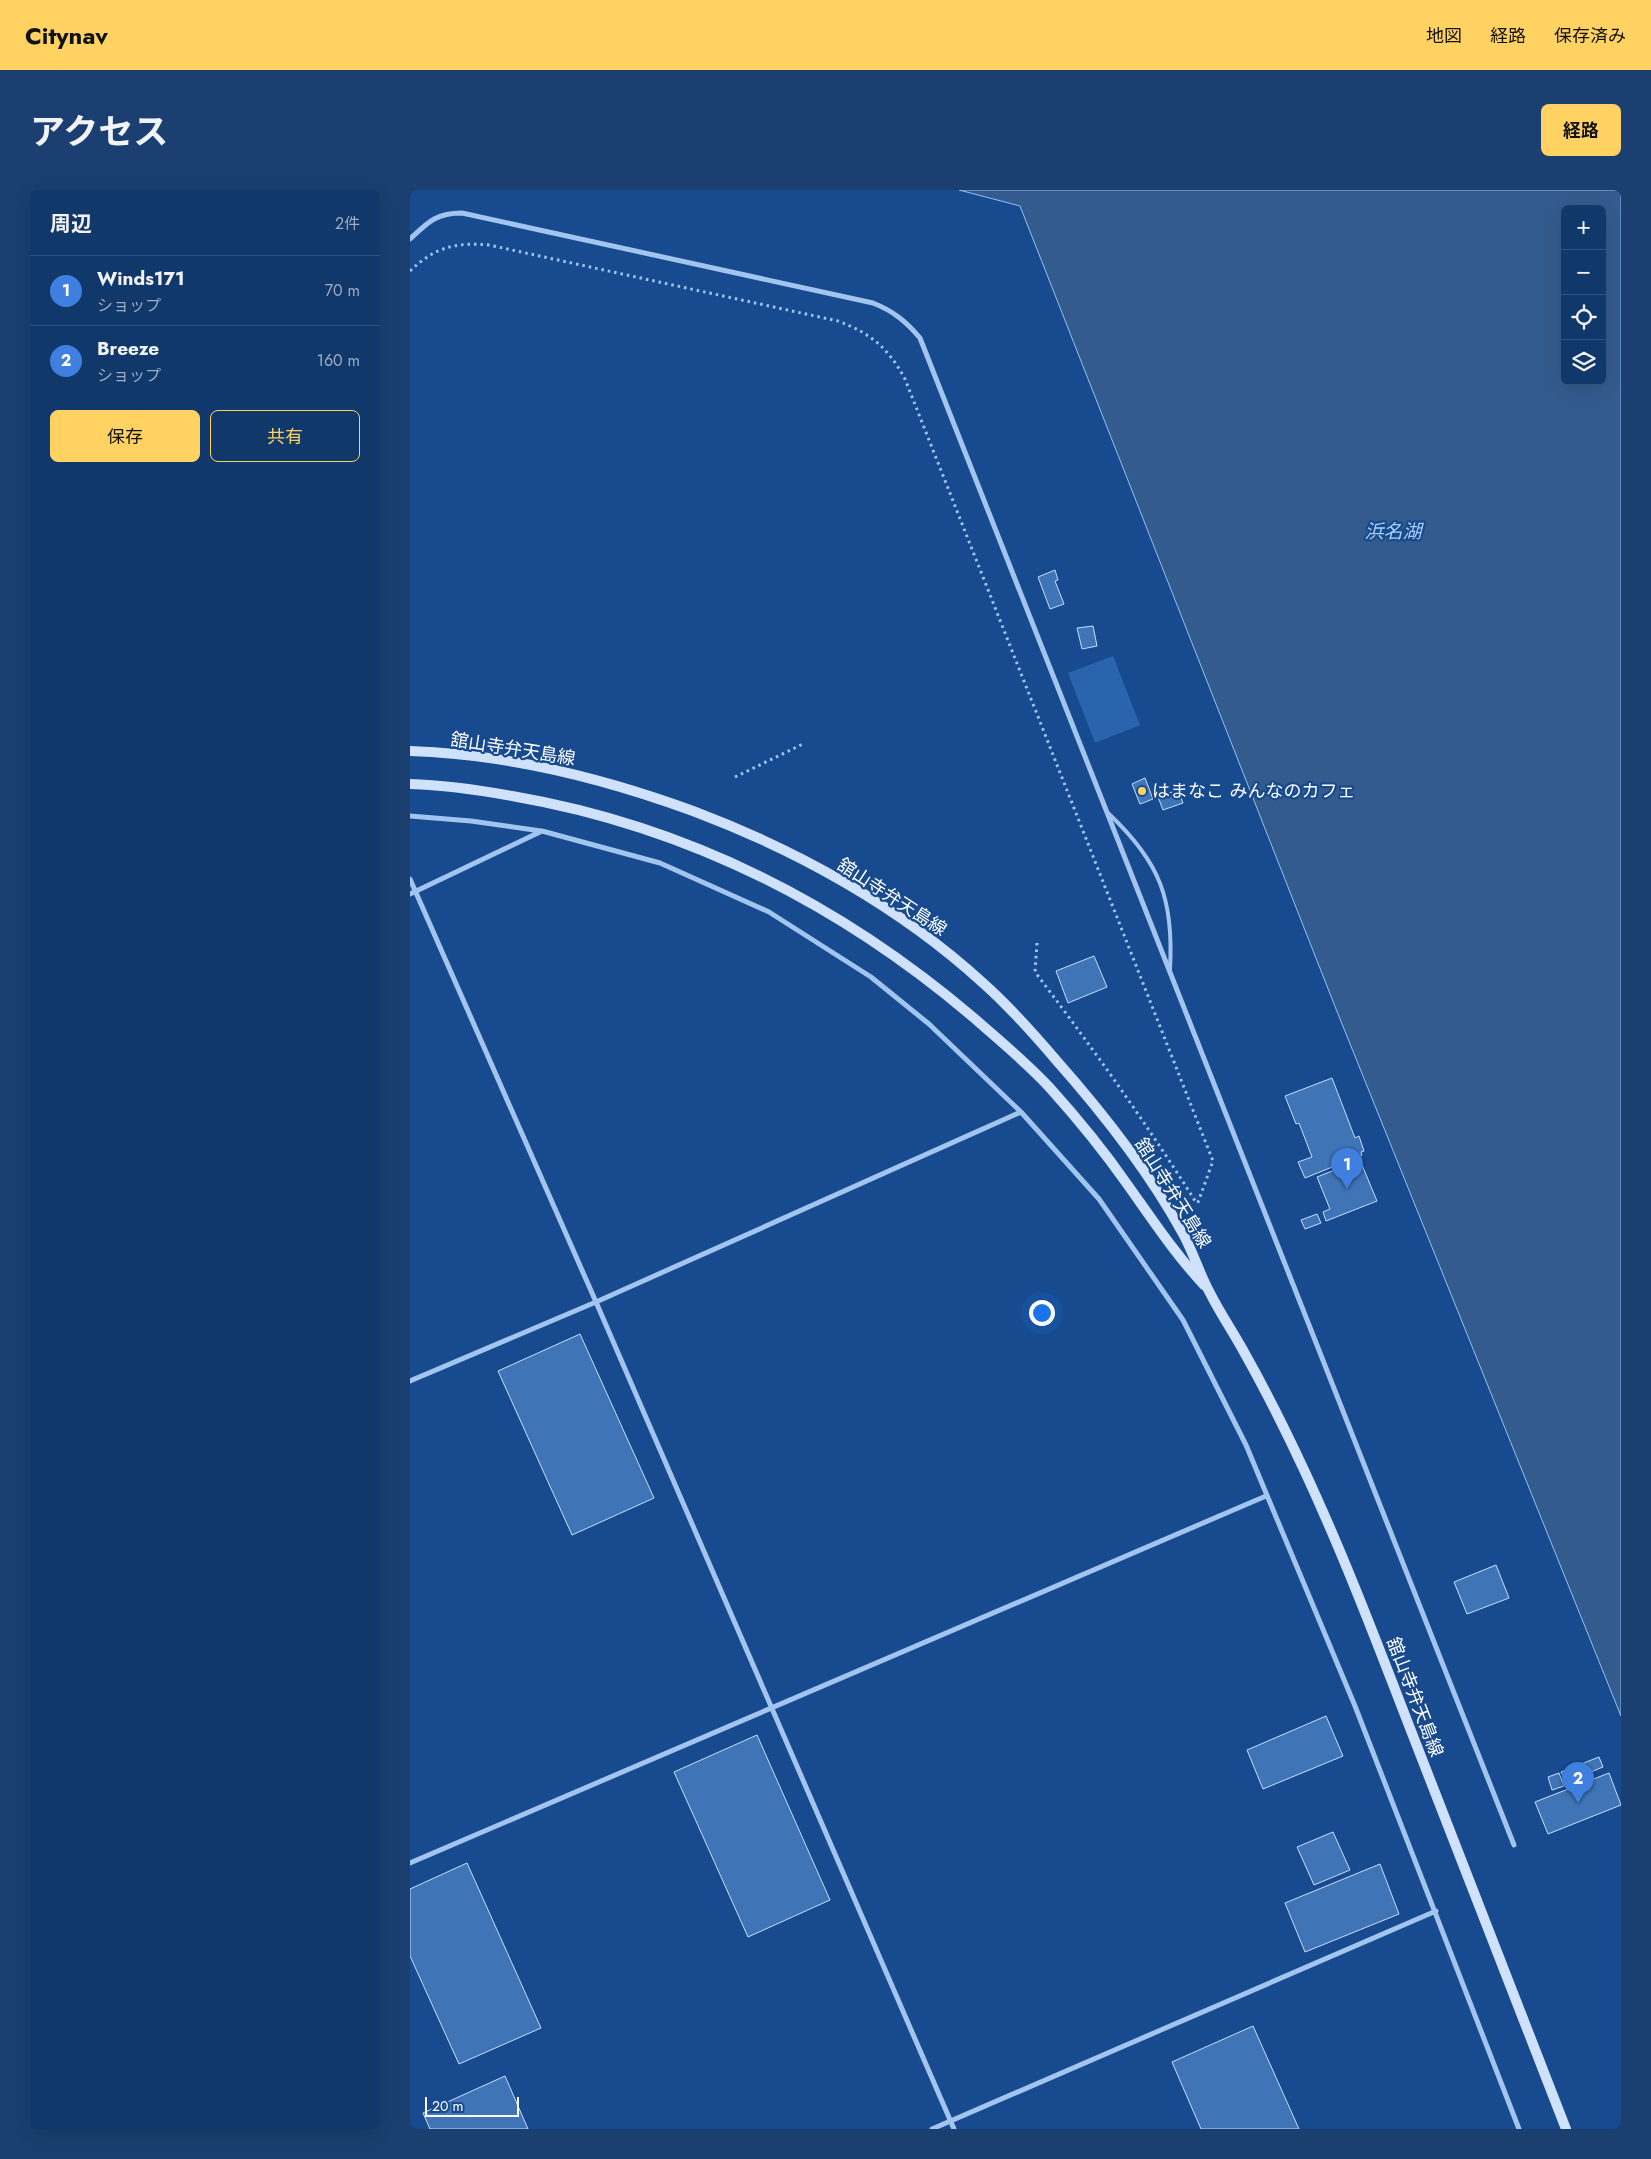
<!DOCTYPE html>
<html lang="ja">
<head>
<meta charset="utf-8">
<style>
	:root { --surface:#11386a; --page:#1a3f70; --text:#f1f3f6; --muted:#9cacc1; --line:#30527e; --accent:#ffd261 }
	body { margin:0; font-family:Jost,"Noto Sans JP",sans-serif; background:var(--page); color:var(--text) }
	.controls { position:absolute; right:15px; top:15px; display:grid; overflow:hidden; border-radius:8px; box-shadow:0 5px 20px #0002 }
	.controls button { width:45px; height:45px; display:grid; place-items:center; padding:0; border:0; border-bottom:1px solid var(--line); background:var(--surface); color:var(--text); font:25px sans-serif }
	.scale { position:absolute; left:15px; bottom:12px; width:94px; box-sizing:border-box; padding-left:5px; border:2px solid #fff; border-top:0; font-size:14px; line-height:18px; white-space:nowrap; color:#fff; -webkit-text-stroke:4px #174a8e; paint-order:stroke }
	.you { position:absolute; left:631px; top:1122px; width:18px; height:18px; margin:-12px; border:4px solid #fff; border-radius:50%; background:#1a73e8; box-shadow:0 0 0 8px #1a73e833 }
	.badge { display:grid; place-items:center; width:32px; height:32px; border-radius:50%; background:var(--accent); color:#fff; font-size:16px; font-weight:700 }
	.pin { position:absolute; translate:-50% -41px; filter:drop-shadow(0 1px 2px #0008) }
	.pin::after { content:''; position:absolute; top:26px; width:18px; height:15px; background:inherit; clip-path:polygon(0 0,100% 0,50% 100%) }
	.list { margin:0; padding:0; list-style:none }
	h2 { display:flex; justify-content:space-between; align-items:center; height:65px; margin:0; padding:0 20px; font-size:21px }
	h2 small { font-size:16px; font-weight:400; color:var(--muted) }
	.list li { display:grid; grid-template-columns:32px 1fr auto; gap:15px; align-items:center; box-sizing:border-box; height:70px; padding:0 20px; border-top:1px solid var(--line) }
	.list b { display:block; font-size:19px; white-space:nowrap }
	.list p { margin:0; font-size:16px; white-space:nowrap; color:var(--muted) }
	.list em { font-size:16px; font-style:normal; color:var(--muted) }
	.actions { display:flex; gap:10px; padding:15px 20px }
	.actions a { flex:1; padding:11px 0; border:1px solid var(--accent); border-radius:8px; text-align:center; font-size:18px; color:var(--accent) }
	.actions .main { background:var(--accent); color:#111 }
	.icon { flex:none; width:28px; height:28px; fill:none; stroke:currentColor; stroke-width:2; stroke-linecap:round; stroke-linejoin:round }
	.map { position:relative; flex:none; width:1211px; height:1939px; overflow:hidden; border-radius:8px }
	header { display:flex; align-items:center; gap:30px; box-sizing:border-box; height:70px; padding:0 25px; background:var(--accent); color:#111 }
	header strong { font-size:24px }
	nav { display:flex; gap:28px; margin-inline-start:auto; font-size:18px }
	.intro { display:flex; align-items:center; justify-content:space-between; box-sizing:border-box; height:120px; padding:0 30px }
	h1 { margin:0; font-size:35px }
	.button { padding:12px 22px; border-radius:8px; background:var(--accent); color:#111; font-size:18px; font-weight:700 }
	main { display:flex; gap:30px; padding:0 30px }
	aside { flex:1; background:var(--surface); border-radius:8px; box-shadow:0 5px 20px #0002 }
	.map>svg:first-child { display:block }
	.green { fill:#2964ad }
	.water { fill:#345b8d; stroke:#95c0f2; fill-rule:evenodd }
	.building { fill:#3f74b7; stroke:#c9dffb }
	.lines { fill:none; stroke-linecap:round; stroke-linejoin:round }
	.path { stroke:#a2c5ef; stroke-width:3; stroke-dasharray:2.5 4; stroke-linecap:butt }
	.lane { stroke:#a2c5ef; stroke-width:4 }
	.street { stroke:#a2c5ef; stroke-width:5 }
	.secondary { stroke:#d0e2fb; stroke-width:10 }
	.poi-dot { fill:#ffd261; stroke:#174a8e; stroke-width:2 }
	.labels { text-anchor:middle; stroke-width:4.5; stroke-linejoin:round; paint-order:stroke }
	.street-label { font-size:18px; fill:#fff; stroke:#174a8e }
	.poi-label { font-size:18px; fill:#fff; stroke:#174a8e; text-anchor:start }
	.water-label { font-size:19px; font-style:italic; fill:#aecff7; stroke:#174a8e }
</style>
</head>
<body>
<header>
<strong>Citynav</strong>
<nav><a>地図</a><a>経路</a><a>保存済み</a></nav>
</header>
<div class="intro"><h1>アクセス</h1><a class="button">経路</a></div>
<main>
<aside>
<h2>周辺<small>2件</small></h2>
<ul class="list">
<li><span class="badge" style="background:#3f7fe0">1</span><div><b>Winds171</b><p>ショップ</p></div><em>70 m</em></li>
<li><span class="badge" style="background:#3f7fe0">2</span><div><b>Breeze</b><p>ショップ</p></div><em>160 m</em></li>
</ul>
<div class="actions"><a class="main">保存</a><a>共有</a></div>
</aside>
<div class="map">
<svg width="1211" height="1939" viewBox="0 0 1211 1939">
	<rect width="100%" height="100%" fill="#174a8e"/>
	<path class="green" d="M703,466L730,535L685,553L658,483Z"/>
	<path class="water" d="M549,0H1211V1526L926,819L610,16ZM1155,19H1192V191H1155Z"/>
	<path class="building" d="M645,380L648,390L645,391L654,414L640,419L628,387Z
		M683,436L687,456L672,459L667,438Z
		M735,588L743,609L730,614L722,594Z
		M768,600L773,613L753,620L748,607Z
		M684,766L697,797L658,813L646,781Z
		M922,888L945,948L949,946L954,961L951,962L952,965L895,988L888,972L902,967L889,933L886,934L875,906Z
		M950,970L967,1011L916,1031L913,1022L920,1019L907,987Z
		M907,1024L911,1033L895,1039L891,1030Z
		M170,1144L244,1308L162,1345L88,1181Z
		M1086,1375L1099,1408L1057,1424L1044,1392Z
		M916,1526L933,1566L853,1599L837,1560Z
		M347,1545L420,1710L338,1747L264,1582Z
		M1189,1567L1193,1577L1156,1592L1151,1582Z
		M1149,1583L1154,1596L1142,1600L1138,1587Z
		M1199,1583L1211,1615L1138,1644L1125,1612Z
		M923,1642L940,1680L904,1695L887,1657Z
		M57,1673L131,1838L49,1874L0,1766V1699Z
		M970,1674L989,1724L895,1762L875,1713Z
		M843,1836L889,1939H791L762,1872Z
		M95,1886L118,1939H20L13,1923Z"/>
	<g class="lines">
		<path class="path" d="M0,81C25,57 46,52 79,55L428,131C462,144 478,158 495,189L803,971L787,1015
			M325,587L395,553
			M627,753L625,782C682,857 737,934 787,1014"/>
		<path class="lane" d="M699,624C750,672 764,710 760,779"/>
		<path class="street" d="M0,49C18,32 26,23 52,23L463,113C483,121 496,131 510,148L1104,1655
			M0,626L61,631L131,641
			M0,689L186,1112L544,1939
			M0,704L132,641L250,673L359,722L461,787L519,834L611,922L689,1009L773,1130L836,1255L945,1516L1109,1939
			M0,1191L186,1112L611,922
			M0,1673L856,1306
			M522,1939L1026,1721"/>
		<path class="secondary" d="M0,561C96,564 193,588 283,621C387,660 490,717 573,793C599,816 623,843 646,870C693,923 738,980 772,1042C783,1061 789,1083 800,1103C810,1123 823,1142 834,1162C856,1201 876,1241 895,1282C936,1370 970,1461 1005,1551C1055,1680 1106,1810 1156,1939
			M0,594C34,595 69,600 102,606C277,636 430,714 564,828C590,851 617,873 640,898C667,928 694,961 717,994C742,1029 765,1064 794,1095"/>
	</g>
	<circle class="poi-dot" cx="732" cy="601" r="5"/>
	<g class="labels">
		<g class="street-label">
			<text transform="translate(103 559) rotate(9)" y="6">舘山寺弁天島線</text>
			<text transform="translate(482 707) rotate(33)" y="6">舘山寺弁天島線</text>
			<text transform="translate(763 1003) rotate(58)" y="6">舘山寺弁天島線</text>
			<text transform="translate(1005 1507) rotate(69)" y="6">舘山寺弁天島線</text>
		</g>
		<g class="poi-label">
			<text x="742" y="607">はまなこ みんなのカフェ</text>
		</g>
		<g class="water-label">
			<text x="983" y="348">浜名湖</text>
		</g>
	</g>
</svg>
<div class="controls">
<button>+</button>
<button>−</button>
<button><svg class="icon" aria-label="locate" viewBox="0 0 24 24"><circle cx="12" cy="12" r="6"/><path d="M12 2v4M12 18v4M2 12h4M18 12h4"/></svg></button>
<button><svg class="icon" aria-label="layers" viewBox="0 0 24 24"><path d="M12 4l9 5-9 5-9-5zM3 14l9 5 9-5"/></svg></button>
</div>
<div class="scale">20 m</div>
<div class="you"></div>
<div class="pin badge" style="left:937px;top:999px;background:#3f7fe0">1</div>
<div class="pin badge" style="left:1168px;top:1613px;background:#3f7fe0">2</div>
</div>
</main>
</body>
</html>
